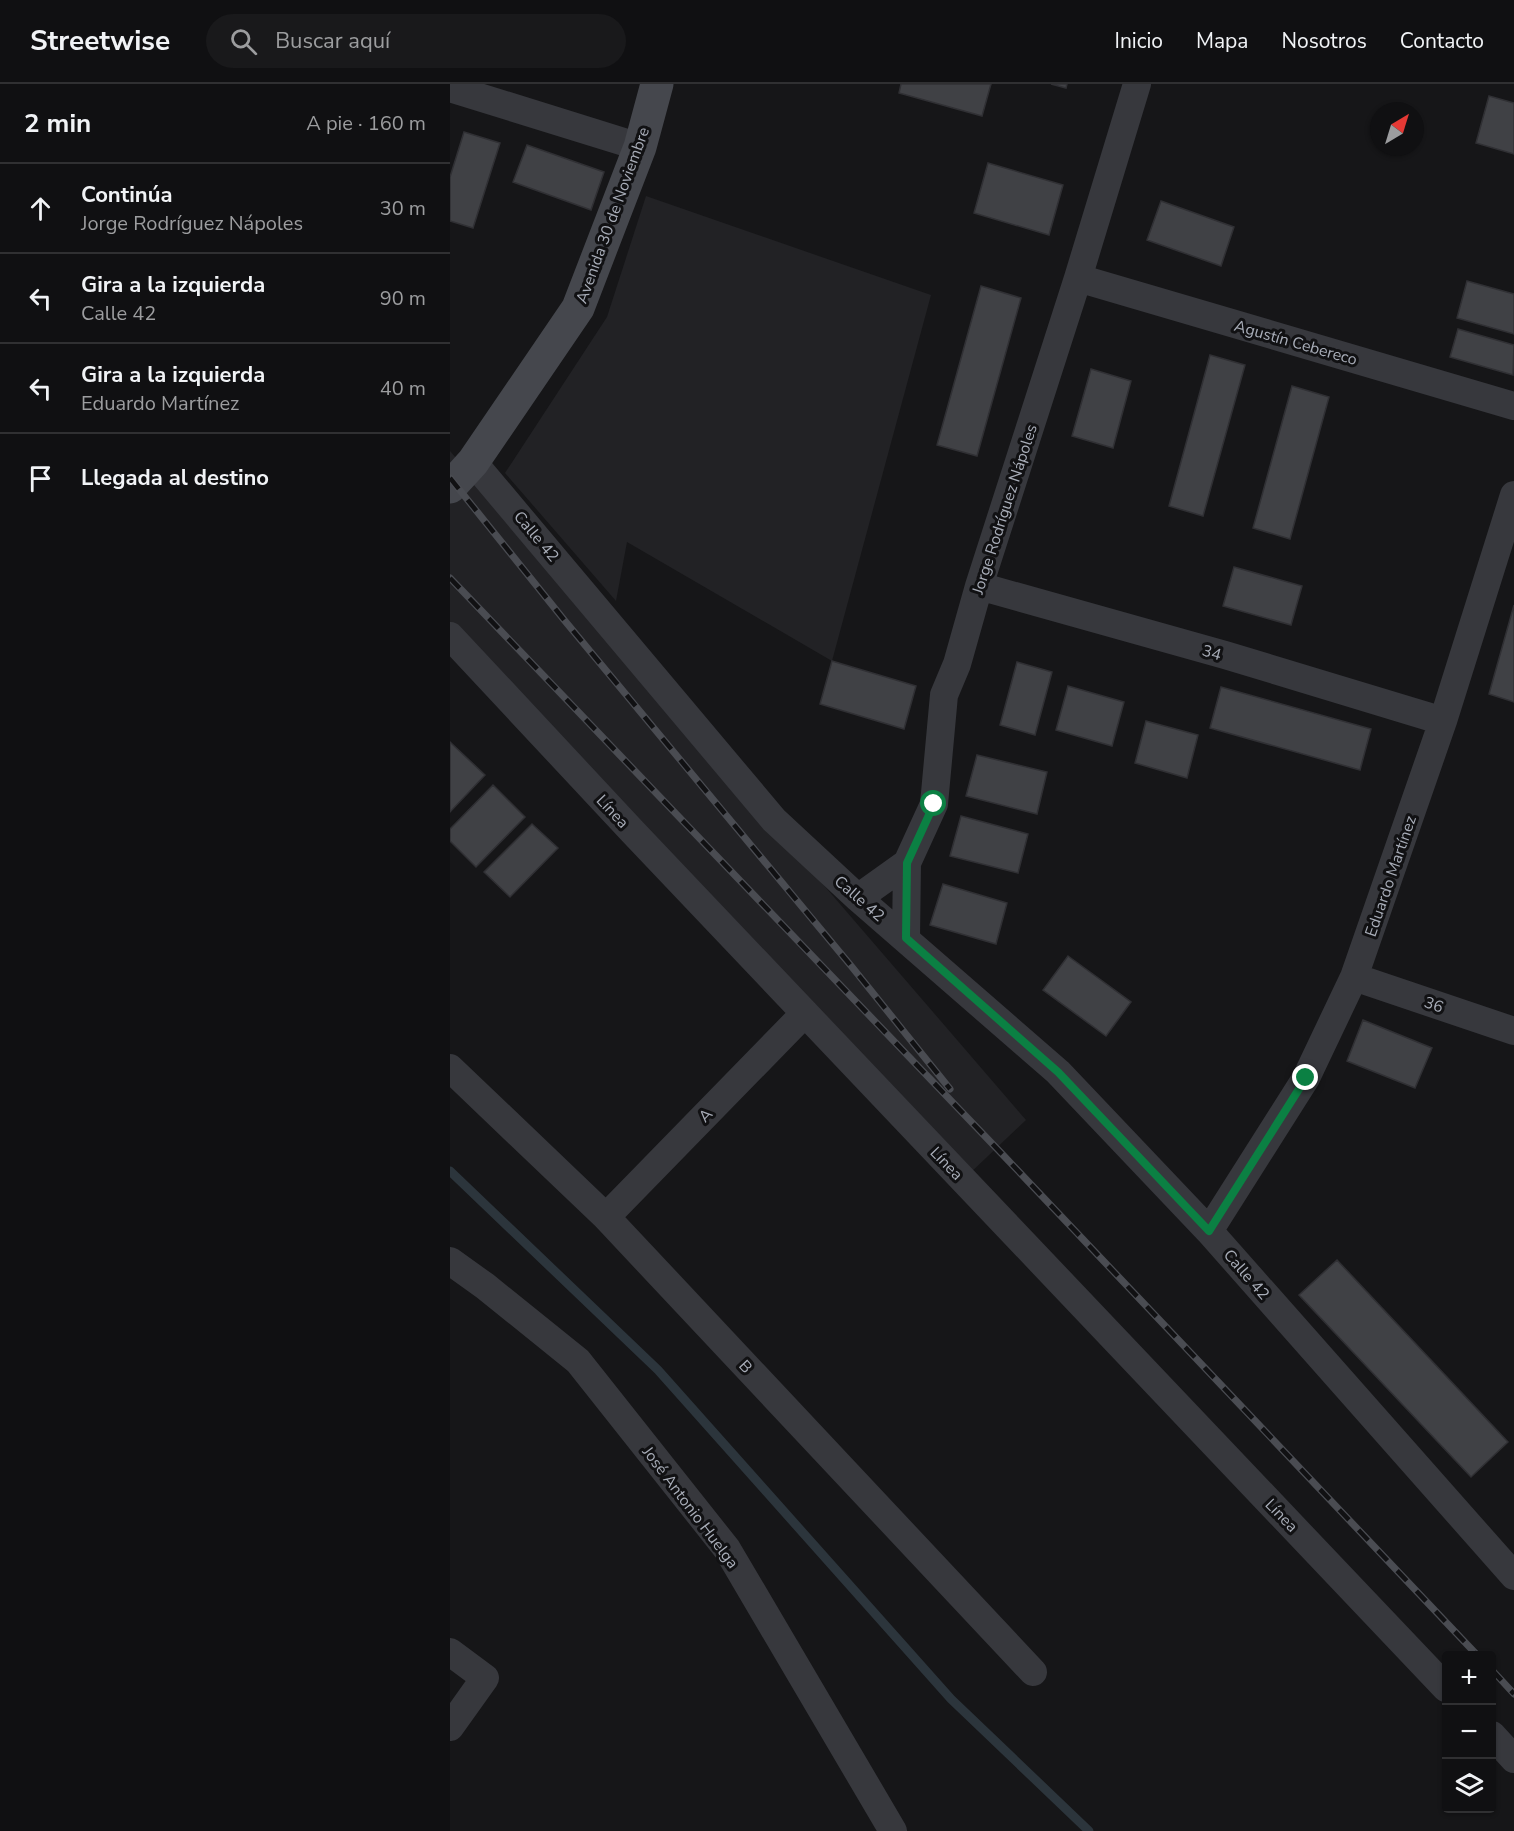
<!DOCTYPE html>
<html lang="es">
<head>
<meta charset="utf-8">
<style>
	:root { --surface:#101012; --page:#19191b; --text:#f1f3f6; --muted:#9c9d9f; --line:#303032 }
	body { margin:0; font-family:"Nunito Sans",sans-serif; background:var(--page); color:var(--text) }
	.controls { position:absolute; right:18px; bottom:18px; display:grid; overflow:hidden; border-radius:6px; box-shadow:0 2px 4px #0004 }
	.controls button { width:54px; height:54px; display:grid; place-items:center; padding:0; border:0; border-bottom:2px solid var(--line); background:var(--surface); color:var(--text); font:30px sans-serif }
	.compass { position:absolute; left:920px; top:18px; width:54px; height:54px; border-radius:50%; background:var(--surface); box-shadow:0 2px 4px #0004; rotate:38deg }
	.stop { position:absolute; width:18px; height:18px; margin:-14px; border:4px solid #0b8043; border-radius:50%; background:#fff }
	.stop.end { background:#0b8043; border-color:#fff; box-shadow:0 2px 6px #0008 }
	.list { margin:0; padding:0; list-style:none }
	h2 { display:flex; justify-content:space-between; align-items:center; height:78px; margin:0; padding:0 24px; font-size:26px }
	h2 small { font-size:20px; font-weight:400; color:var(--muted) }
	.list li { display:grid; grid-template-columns:39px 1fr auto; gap:18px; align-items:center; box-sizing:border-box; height:90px; padding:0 24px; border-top:2px solid var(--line) }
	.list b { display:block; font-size:22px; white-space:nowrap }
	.list p { margin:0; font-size:20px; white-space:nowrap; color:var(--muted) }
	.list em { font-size:20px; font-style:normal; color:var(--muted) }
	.icon { flex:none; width:33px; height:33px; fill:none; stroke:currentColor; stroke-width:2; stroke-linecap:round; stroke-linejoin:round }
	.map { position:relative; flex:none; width:1064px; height:1747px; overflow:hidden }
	header { display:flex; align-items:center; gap:36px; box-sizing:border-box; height:84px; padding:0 30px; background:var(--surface); border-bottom:2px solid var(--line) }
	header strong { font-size:28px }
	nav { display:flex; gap:33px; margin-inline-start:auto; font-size:21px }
	.search { width:420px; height:54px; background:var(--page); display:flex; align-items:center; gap:15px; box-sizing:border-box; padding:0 21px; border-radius:33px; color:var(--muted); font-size:22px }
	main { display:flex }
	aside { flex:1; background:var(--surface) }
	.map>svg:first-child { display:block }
	.built { fill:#222225 }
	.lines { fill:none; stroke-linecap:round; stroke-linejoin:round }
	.stream { stroke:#2c353c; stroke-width:9 }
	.building { fill:#404145; stroke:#303034; stroke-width:1.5 }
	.minor { stroke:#37383d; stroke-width:28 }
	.secondary { stroke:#45474d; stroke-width:33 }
	.rail-casing { stroke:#4a4c52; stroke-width:7 }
	.rail { stroke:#111113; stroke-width:4.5; stroke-dasharray:14; stroke-linecap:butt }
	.route { stroke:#0b8043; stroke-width:8 }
	.labels { text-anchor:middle; stroke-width:6; stroke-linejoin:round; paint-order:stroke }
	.street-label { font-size:16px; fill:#a8adb8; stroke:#111113 }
</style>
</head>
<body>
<header>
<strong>Streetwise</strong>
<div class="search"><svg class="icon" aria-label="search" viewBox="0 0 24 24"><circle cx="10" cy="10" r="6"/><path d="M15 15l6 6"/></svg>Buscar aquí</div>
<nav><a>Inicio</a><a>Mapa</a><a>Nosotros</a><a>Contacto</a></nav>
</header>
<main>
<aside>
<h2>2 min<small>A pie · 160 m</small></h2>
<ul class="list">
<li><svg class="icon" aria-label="ahead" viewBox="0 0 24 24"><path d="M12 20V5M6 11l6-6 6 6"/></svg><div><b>Continúa</b><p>Jorge Rodríguez Nápoles</p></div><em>30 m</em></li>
<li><svg class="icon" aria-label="left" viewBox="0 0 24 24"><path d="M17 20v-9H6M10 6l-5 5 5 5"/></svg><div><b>Gira a la izquierda</b><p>Calle 42</p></div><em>90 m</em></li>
<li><svg class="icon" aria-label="left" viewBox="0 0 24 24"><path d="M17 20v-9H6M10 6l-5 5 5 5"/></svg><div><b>Gira a la izquierda</b><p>Eduardo Martínez</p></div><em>40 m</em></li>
<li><svg class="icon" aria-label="arrive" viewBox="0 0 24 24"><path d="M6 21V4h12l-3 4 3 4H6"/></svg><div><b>Llegada al destino</b></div></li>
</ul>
</aside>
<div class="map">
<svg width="1064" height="1747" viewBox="0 0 1064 1747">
	<rect width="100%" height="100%" fill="#161618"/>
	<path class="built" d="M196,112L481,211L382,577L177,458L166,517L55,389L157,233Z
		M0,367L576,1036L517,1092L0,552Z"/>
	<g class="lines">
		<path class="stream" d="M0,1087L208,1286L501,1615L639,1747"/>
	</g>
	<path class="building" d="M451,0H541L532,32L449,9Z
		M601,0H617L616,4Z
		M1039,12L1064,19V70L1026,59Z
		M14,48L50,59L23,144L0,137V93Z
		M77,61L154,88L141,126L63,98Z
		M538,79L613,101L599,151L524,129Z
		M711,117L784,143L771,182L697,156Z
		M1017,197L1064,210V250L1007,234Z
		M531,202L571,214L527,372L487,361Z
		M1008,245L1064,261L1063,291L1000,273Z
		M760,271L795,281L753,432L719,422Z
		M641,285L681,297L663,364L622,352Z
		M842,302L879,313L840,455L803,444Z
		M784,483L852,502L841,541L773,522Z
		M1064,521V618L1039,610Z
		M382,577L466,602L454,645L370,620Z
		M567,578L602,588L585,651L550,641Z
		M618,602L674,618L662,662L606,646Z
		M771,603L921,645L910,686L760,644Z
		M696,637L748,651L737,694L685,679Z
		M0,658L35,691L0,728Z
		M527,671L597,688L587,730L516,712Z
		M43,701L75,733L26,783L0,757V745Z
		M511,732L578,750L568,789L500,772Z
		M82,740L108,764L60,813L34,788Z
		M493,800L557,819L546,860L480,841Z
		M618,872L681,918L656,952L593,906Z
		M913,936L982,964L965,1004L897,977Z
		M887,1176L1058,1358L1021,1393L849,1211Z"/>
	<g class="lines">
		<path class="minor" d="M0,4L190,63
			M628,194L1064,322
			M23,378L324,736L408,814L608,988L759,1147L1064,1492
			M529,502L775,571L993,637
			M0,552L182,747L996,1604
			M408,814L457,779
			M456,854L457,779L484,720L494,611L507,580L529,502L628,194L687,0
			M904,893L1064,947
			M0,984L156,1133L583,1588
			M156,1133L355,929
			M759,1147L856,994L904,893L993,637L1064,411
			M0,1177L35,1202L128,1277L277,1465L443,1747
			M0,1568L35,1594L0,1643
			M1042,1651L1064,1675"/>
		<path class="secondary" d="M0,403L23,378L128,224L190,63L207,0"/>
		<g class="rail-casing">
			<path id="rail" d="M0,394L115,537L402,883L500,1005
				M0,494L554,1072L1028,1572
				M1042,1586L1064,1610"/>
		</g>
		<use href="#rail" class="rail"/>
	</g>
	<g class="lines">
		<path class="route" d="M484,720L457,779L456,854L608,988L759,1147L856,994"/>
	</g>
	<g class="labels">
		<g class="street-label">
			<text transform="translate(162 131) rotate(-70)" y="6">Avenida 30 de Noviembre</text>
			<text transform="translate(846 258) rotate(16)" y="6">Agustín Cebereco</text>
			<text transform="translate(554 425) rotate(-72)" y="6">Jorge Rodríguez Nápoles</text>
			<text transform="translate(87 452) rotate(50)" y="6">Calle 42</text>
			<text transform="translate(762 568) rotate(16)" y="6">34</text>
			<text transform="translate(163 727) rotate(47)" y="6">Línea</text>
			<text transform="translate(940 792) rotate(-71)" y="6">Eduardo Martínez</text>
			<text transform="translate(410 814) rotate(41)" y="6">Calle 42</text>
			<text transform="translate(984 920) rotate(19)" y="6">36</text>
			<text transform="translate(255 1031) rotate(-46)" y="6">A</text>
			<text transform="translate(497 1079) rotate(46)" y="6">Línea</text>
			<text transform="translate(797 1190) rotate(49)" y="6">Calle 42</text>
			<text transform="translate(296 1282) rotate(47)" y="6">B</text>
			<text transform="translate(241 1423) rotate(53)" y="6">José Antonio Huelga</text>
			<text transform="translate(832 1431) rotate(46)" y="6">Línea</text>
		</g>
	</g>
</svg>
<div class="controls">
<button>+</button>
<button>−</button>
<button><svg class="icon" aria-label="layers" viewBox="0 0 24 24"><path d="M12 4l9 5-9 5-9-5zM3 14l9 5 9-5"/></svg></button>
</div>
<svg class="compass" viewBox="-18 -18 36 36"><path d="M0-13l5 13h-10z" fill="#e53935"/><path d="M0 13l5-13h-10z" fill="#9c9d9f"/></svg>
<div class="stop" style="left:484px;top:720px"></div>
<div class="stop end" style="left:856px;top:994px"></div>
</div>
</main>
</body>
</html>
